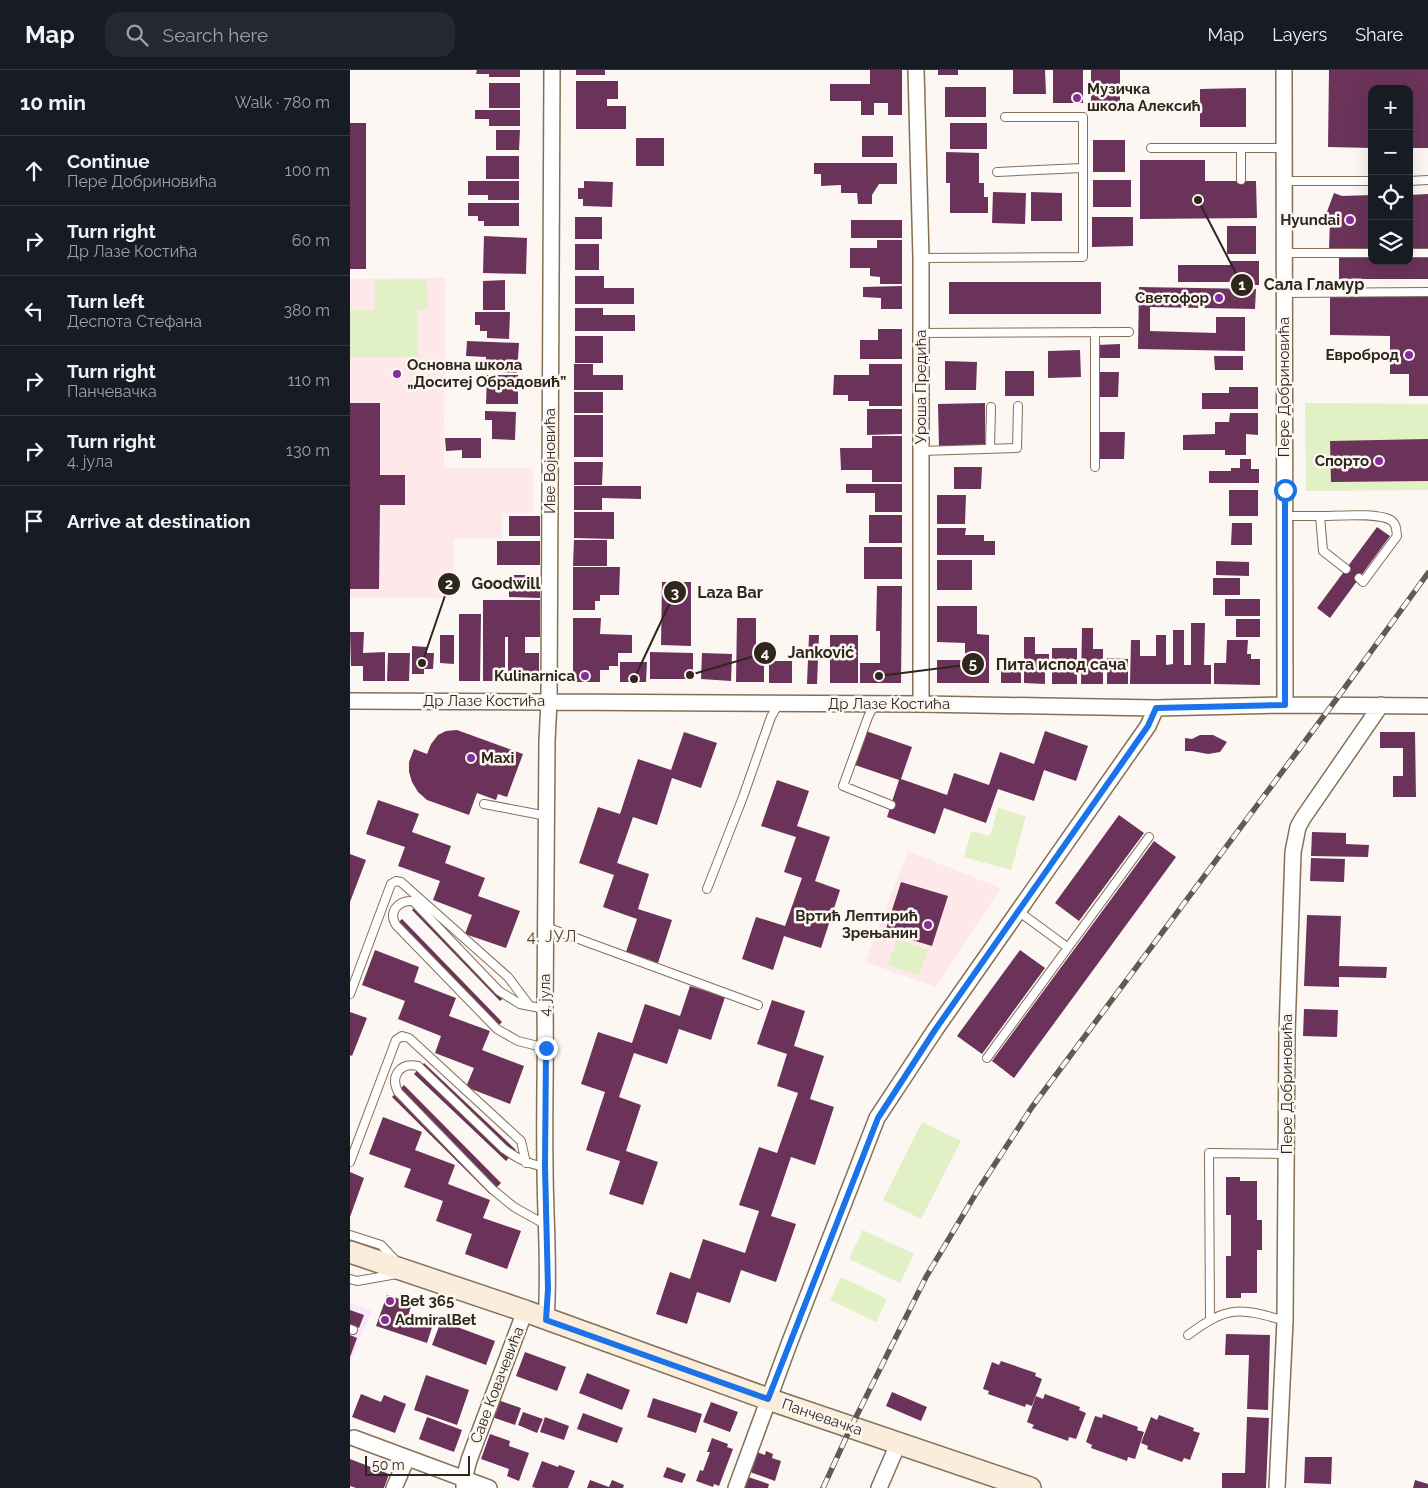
<!DOCTYPE html>
<html lang="en">
<head>
<meta charset="utf-8">
<style>
	:root { --surface:#171b24; --page:#242831; --text:#f1f3f6; --muted:#9ea1a6; --line:#363941 }
	body { margin:0; font-family:Raleway,sans-serif; background:var(--page); color:var(--text) }
	.controls { position:absolute; right:15px; top:15px; display:grid; overflow:hidden; border-radius:10px; box-shadow:0 5px 20px #0002 }
	.controls button { width:45px; height:45px; display:grid; place-items:center; padding:0; border:0; border-bottom:1px solid var(--line); background:var(--surface); color:var(--text); font:25px sans-serif }
	.scale { position:absolute; left:15px; bottom:12px; width:105px; box-sizing:border-box; padding-left:5px; border:2px solid #2f261c; border-top:0; font-size:14px; line-height:18px; white-space:nowrap; color:#2f261c; -webkit-text-stroke:4px #fcf7f2; paint-order:stroke }
	.stop { position:absolute; width:15px; height:15px; margin:-11px; border:4px solid #1a73e8; border-radius:50%; background:#fff }
	.stop.end { background:#1a73e8; border-color:#fff; box-shadow:0 1px 5px #0008 }
	.list { margin:0; padding:0; list-style:none }
	h2 { display:flex; justify-content:space-between; align-items:center; height:65px; margin:0; padding:0 20px; font-size:21px }
	h2 small { font-size:16px; font-weight:400; color:var(--muted) }
	.list li { display:grid; grid-template-columns:32px 1fr auto; gap:15px; align-items:center; box-sizing:border-box; height:70px; padding:0 20px; border-top:1px solid var(--line) }
	.list b { display:block; font-size:19px; white-space:nowrap }
	.list p { margin:0; font-size:16px; white-space:nowrap; color:var(--muted) }
	.list em { font-size:16px; font-style:normal; color:var(--muted) }
	.icon { flex:none; width:28px; height:28px; fill:none; stroke:currentColor; stroke-width:2; stroke-linecap:round; stroke-linejoin:round }
	.map { position:relative; flex:none; width:1078px; height:1418px; overflow:hidden }
	header { display:flex; align-items:center; gap:30px; box-sizing:border-box; height:70px; padding:0 25px; background:var(--surface); border-bottom:1px solid var(--line) }
	header strong { font-size:24px }
	nav { display:flex; gap:28px; margin-inline-start:auto; font-size:18px }
	.search { width:350px; height:45px; background:var(--page); display:flex; align-items:center; gap:12px; box-sizing:border-box; padding:0 18px; border-radius:15px; color:var(--muted); font-size:19px }
	main { display:flex }
	aside { flex:1; background:var(--surface) }
	.map>svg:first-child { display:block }
	.industrial { fill:#f7e8fc }
	.education { fill:#fee8e9 }
	.green { fill:#e1f0c5 }
	.building { fill:#6b3359 }
	.lines { fill:none; stroke-linecap:round; stroke-linejoin:round }
	.lane-casing { stroke:#847057; stroke-width:10 }
	.street-casing { stroke:#847057; stroke-width:18 }
	.secondary-casing { stroke:#847057; stroke-width:24 }
	.lane { stroke:#fff; stroke-width:8 }
	.street { stroke:#fff; stroke-width:15 }
	.secondary { stroke:#faeddb; stroke-width:21 }
	.rail-casing { stroke:#625a51; stroke-width:5.5 }
	.rail { stroke:#fcf7f2; stroke-width:4; stroke-dasharray:11; stroke-linecap:butt }
	.route { stroke:#1a73e8; stroke-width:6 }
	.poi-dot { fill:#852e9b; stroke:#fcf7f2; stroke-width:2 }
	.labels { text-anchor:middle; stroke-width:5; stroke-linejoin:round; paint-order:stroke }
	.poi-label { font-size:15px; font-weight:bold; fill:#2f261c; stroke:#fcf7f2; text-anchor:end }
	.street-label { font-size:15px; fill:#2f261c; stroke:#fcf7f2 }
	.neighbourhood-label { font-size:16px; letter-spacing:1px; fill:#524028; stroke:#fcf7f2 }
	.leader { fill:none; stroke:#2f261c; stroke-width:2 }
	.callout-dot { fill:#2f261c; stroke:#fcf7f2; stroke-width:2 }
	.mark-label { font-size:15px; text-anchor:middle; font-weight:bold; fill:#fff }
	.callout-label { font-size:16px; text-anchor:middle; font-weight:bold; fill:#2f261c; stroke:#fcf7f2; stroke-width:5; stroke-linejoin:round; paint-order:stroke }
</style>
</head>
<body>
<header>
<strong>Map</strong>
<div class="search"><svg class="icon" aria-label="search" viewBox="0 0 24 24"><circle cx="10" cy="10" r="6"/><path d="M15 15l6 6"/></svg>Search here</div>
<nav><a>Map</a><a>Layers</a><a>Share</a></nav>
</header>
<main>
<aside>
<h2>10 min<small>Walk · 780 m</small></h2>
<ul class="list">
<li><svg class="icon" aria-label="ahead" viewBox="0 0 24 24"><path d="M12 20V5M6 11l6-6 6 6"/></svg><div><b>Continue</b><p>Пере Добриновића</p></div><em>100 m</em></li>
<li><svg class="icon" aria-label="right" viewBox="0 0 24 24"><path d="M7 20v-9h11M14 6l5 5-5 5"/></svg><div><b>Turn right</b><p>Др Лазе Костића</p></div><em>60 m</em></li>
<li><svg class="icon" aria-label="left" viewBox="0 0 24 24"><path d="M17 20v-9H6M10 6l-5 5 5 5"/></svg><div><b>Turn left</b><p>Деспота Стефана</p></div><em>380 m</em></li>
<li><svg class="icon" aria-label="right" viewBox="0 0 24 24"><path d="M7 20v-9h11M14 6l5 5-5 5"/></svg><div><b>Turn right</b><p>Панчевачка</p></div><em>110 m</em></li>
<li><svg class="icon" aria-label="right" viewBox="0 0 24 24"><path d="M7 20v-9h11M14 6l5 5-5 5"/></svg><div><b>Turn right</b><p>4. јула</p></div><em>130 m</em></li>
<li><svg class="icon" aria-label="arrive" viewBox="0 0 24 24"><path d="M6 21V4h12l-3 4 3 4H6"/></svg><div><b>Arrive at destination</b></div></li>
</ul>
</aside>
<div class="map">
<svg width="1078" height="1418" viewBox="0 0 1078 1418">
	<rect width="100%" height="100%" fill="#fcf7f2"/>
	<path class="industrial" d="M0,1233L22,1241L0,1293Z"/>
	<path class="education" d="M95,208L94,398H183V443H152V469H104V528H0V209Z
		M558,781L651,818L586,917L515,892Z"/>
	<path class="green" d="M77,209L78,239L61,240H67L68,287H0V240H25V210Z
		M955,333L1078,334V420L956,421Z
		M648,738L676,746L661,800L614,787L621,761L640,766Z
		M547,869L578,880L569,905L538,895Z
		M572,1052L611,1071L571,1149L533,1130Z
		M513,1160L564,1184L550,1213L499,1189Z
		M491,1207L537,1229L526,1252L480,1230Z"/>
	<path class="building" d="M127,0H170V7H139V4H126Z
		M226,0H255V5H226Z
		M520,0H552V45H538V33H524V45H511V31H480V14H520Z
		M588,0H608V5H588Z
		M663,0H695L696,24H663Z
		M703,0H733V33H703Z
		M741,0H770V33H741Z
		M979,0H1078V78H1059V19H1022V78L978,77Z
		M226,11H268V29H257V36H276V59H226Z
		M139,13H170V38H139Z
		M595,17H636V47H595Z
		M896,18V57H850V19Z
		M125,40H170V56H139V49H125Z
		M0,53H16V199H0Z
		M600,53H637V79H600Z
		M146,60H170L169,80H146Z
		M512,66H543V87H512Z
		M286,68H314V96H286Z
		M743,70H775V102H743Z
		M596,82L629,83V113H634V127H638V143H600V113H596Z
		M136,86H169V109H136Z
		M790,90H855V111H906L907,148L790,149Z
		M464,93H547V114H529L522,125V134H508L507,123H491V115L471,116V104H464Z
		M743,110H781V137H743Z
		M118,111H169V130H138V125H118Z
		M234,111L263,112L262,137L233,136V129H228V118H234Z
		M643,122L676,123L675,154L642,153Z
		M681,122L712,123V151H681Z
		M984,123L992,126L1022,125V180H979L980,149L975,147Z
		M1078,124V180H1059V125Z
		M118,133H169V156H134V151H128V146H118Z
		M225,147H252V169H225Z
		M742,147H783V176L742,177Z
		M501,150H552V168H501Z
		M877,156H906V184H877Z
		M134,166L177,168L176,204L133,203Z
		M527,170H552V214H530V207L520,206V198H500V178H527Z
		M225,174H249V200H225Z
		M989,186L1022,187V191H1059V187H1078V209H989Z
		M880,191H909V215H880V212H828V195H880Z
		M225,206H254V218H284V234H225Z
		M155,210V240H133V211Z
		M599,212H751V244H599Z
		M552,216V239H531V228L513,227V217Z
		M789,217L906,219L905,239L800,237V261L866,263V247H895V281L788,279Z
		M980,226H1078V326H1059V304H1040V266L980,265Z
		M225,238H253V245H285V261H225Z
		M125,242H160L159,269L137,268V261H130V255H125Z
		M528,259H552V289H510V270H528Z
		M225,266H253V293H225Z
		M117,271L169,273L167,303L136,301V287L116,286Z
		M770,274V288H748L747,275Z
		M730,280L731,307L698,308V281Z
		M864,286H893V300H865Z
		M595,291L627,292L626,320H595Z
		M224,294H243V305H273V320H224Z
		M519,294H552V336H519V331H498V325H483L484,305H519Z
		M655,301H684V326H655Z
		M746,302H769L768,327H746Z
		M137,305H168V334H136Z
		M879,317H908V339H852V323H879Z
		M224,322H253V343H224Z
		M0,333H30V405H55V435H30L29,519H0Z
		M635,333V378H589L588,334Z
		M517,339H552V364L517,365Z
		M135,341L166,342L165,370L142,369V350H135Z
		M880,343H908V365L896,364V385H875V380H833V365L865,364V352H879Z
		M224,345H253V387H224Z
		M747,362H775L774,389H747Z
		M522,366H552V412H522V400H491L490,378H522Z
		M95,368H131V388H112V380L96,381Z
		M1078,369V411L981,412L980,371Z
		M890,389H901V399H909V413H859V401H881V398H890Z
		M224,392H253L252,415H224Z
		M604,397H632L631,419H604Z
		M496,414H552V442H525V423H496Z
		M224,416H291V429L252,428V440H224Z
		M879,420H908V446H879Z
		M587,425H616L615,454H587Z
		M224,442H264V469L224,468Z
		M519,445H552V473H519Z
		M159,446H190V466H159Z
		M882,453H902V475H881Z
		M1027,457L1040,466L980,548L967,538Z
		M587,458H616L615,465H634V471H645V485H587Z
		M224,470H257V496H223Z
		M147,471H190V495H147Z
		M514,477H552V509H514Z
		M587,490H622V520H587Z
		M866,491L899,492V506L866,505Z
		M223,497H270L269,525H250V531H245V540H223Z
		M159,505H190V528L159,527Z
		M863,508H890V525H863Z
		M312,512H341V576L311,575Z
		M527,516H552L551,613H510V593H530V561H526Z
		M875,529H910V546H875Z
		M133,530H190V567H175V583H189V611H158V567H155V611H133Z
		M587,536H627V564L639,565V613H587V590H615V573L587,572Z
		M109,544H131L130,611H109Z
		M223,548H251L250,564L282,565V583H268V596H259V600H250V612H223Z
		M387,548H406V589H414V612H386Z
		M886,549H910V567H886Z
		M841,553H855L854,595H861V614H780L781,570H790V586H806V565H816V595L823,594V560H834V595H841Z
		M732,558H743V579H753V614H731Z
		M0,562H14L13,583L35,582V611H13V596H1Z
		M90,565H104V594L90,593Z
		M459,565H469L467,614H457Z
		M480,565H508V613H480Z
		M674,567H685V584H699V594H695V614L674,613Z
		M877,570H898L897,584H901V589H910V615L864,614V593H876Z
		M62,576L77,577V583H84L83,599H74V604H62Z
		M702,578H727V614H702Z
		M300,582L343,583V609H300Z
		M38,583H60L59,611H37Z
		M352,583L382,584L381,611L351,609Z
		M757,588L778,589V614H757Z
		M419,591H442V613H419Z
		M651,591H671V613H651Z
		M270,592H297L296,612H270Z
		M107,660L173,684L157,727L148,724L146,730L127,723L119,745L77,730L68,722L62,712L59,702V692L64,679L77,684L81,674L88,665L96,661Z
		M516,661L562,677L551,709L597,725L604,703L639,715L650,682L684,694L695,661L738,676L726,711L694,700L684,731L648,719L636,753L594,738L585,764L537,747L549,710L505,695Z
		M334,662L367,673L351,718L322,708L307,755L283,747L267,793L299,804L288,839L322,850L308,893L276,882L287,849L253,837L264,805L229,793L248,737L270,744L288,689L321,700Z
		M1030,662H1065L1066,727H1043V706H1053V678H1030Z
		M850,665H863L877,672L870,682L858,684L842,681H835V668L842,669Z
		M427,710L459,721L447,756L480,767L465,811L490,820L471,878L434,866L423,900L392,889L406,847L435,856L452,808L434,802L446,767L411,756Z
		M28,730L69,744L62,762L101,776L95,793L135,808L128,826L170,841L156,878L115,864L122,845L83,830L90,811L48,796L55,777L16,764Z
		M769,745L794,763L729,851L705,833Z
		M962,762L996,763V774L1019,775L1018,787L961,786Z
		M804,771L826,787L664,1008L642,991Z
		M0,784L16,790L0,832Z
		M961,788L995,789L994,812L960,811Z
		M551,812L598,826L582,876L535,862Z
		M70,833L158,924L150,931L62,840Z
		M957,845L991,846L989,896L1037,897L1036,908L989,907V917L954,916Z
		M52,849L152,952L143,961L43,857Z
		M25,880L69,897L64,912L106,928L99,946L140,961L132,980L174,996L160,1034L116,1017L124,998L85,983L91,966L48,949L55,931L12,915Z
		M670,880L695,898L632,984L607,966Z
		M340,916L375,927L361,970L329,959L317,994L284,983L269,1027L291,1035L276,1081L308,1092L293,1135L259,1124L270,1091L236,1080L255,1022L231,1014L248,962L282,973L295,934L330,946Z
		M422,930L455,941L444,976L474,986L460,1029L484,1037L465,1095L441,1087L421,1146L446,1154L426,1212L391,1200L380,1233L347,1222L337,1254L306,1244L320,1202L340,1209L353,1169L395,1183L409,1141L389,1135L409,1077L427,1083L448,1023L427,1016L437,984L407,974Z
		M954,939L988,940L987,967L953,966Z
		M0,942L17,948L2,986L0,985Z
		M74,993L166,1080L156,1091L64,1004Z
		M54,1015L151,1113L140,1124L42,1027Z
		M33,1047L72,1062L65,1080L105,1095L98,1114L140,1130L133,1148L171,1161L157,1199L115,1184L122,1164L86,1151L93,1131L54,1117L61,1099L19,1084Z
		M0,1102L14,1108L0,1147Z
		M876,1107H890V1111H907V1150H912V1180H907V1223H891V1228H876V1186H881V1145H876Z
		M37,1225L62,1233L59,1243L84,1251L77,1273L26,1256Z
		M0,1240L14,1245L9,1258L0,1254Z
		M91,1251L145,1271L136,1295L82,1275Z
		M876,1264L920,1265L918,1340L897,1339L899,1285H875Z
		M0,1265L7,1268L0,1287Z
		M175,1282L216,1297L207,1321L166,1306Z
		M651,1291L686,1303L685,1306L692,1309L682,1336L676,1334L675,1337L638,1324L639,1321L633,1319L642,1292L649,1295Z
		M237,1303L280,1320L272,1340L229,1323Z
		M76,1305L119,1320L107,1355L64,1340Z
		M542,1322L577,1337L571,1351L536,1336Z
		M11,1324L31,1332L34,1325L56,1334L45,1363L2,1347Z
		M695,1324L730,1337L729,1340L736,1343L726,1369L719,1367L718,1371L682,1358L684,1355L677,1352L686,1326L693,1329Z
		M303,1328L352,1344L346,1363L297,1347Z
		M148,1330L171,1338L165,1355L142,1347Z
		M361,1332L388,1342L380,1362L353,1352Z
		M173,1342L193,1349L187,1363L168,1355Z
		M233,1343L273,1358L267,1373L227,1359Z
		M753,1344L788,1357L787,1360L794,1362L785,1389L778,1387L777,1391L741,1378L742,1375L736,1372L745,1346L752,1348Z
		M809,1345L844,1358L843,1361L850,1363L840,1390L834,1388L832,1392L797,1379L798,1376L791,1373L801,1347L807,1350Z
		M77,1347L112,1360L104,1382L69,1369Z
		M195,1347L219,1356L214,1370L190,1362Z
		M897,1347L919,1348L916,1418H872V1403H895Z
		M140,1364L160,1371L159,1376L179,1383L169,1411L157,1406L159,1399L131,1389Z
		M362,1368L378,1374L377,1377L383,1379L369,1416L364,1414L363,1417L346,1411L350,1400L353,1401L360,1382H357Z
		M416,1381L423,1384L422,1388L431,1391L425,1411L400,1402L407,1382L415,1385Z
		M955,1387H982L981,1414L954,1413Z
		M0,1389L39,1404L34,1418H6L0,1416Z
		M192,1391L208,1397L209,1395L225,1401L218,1418H186L182,1417Z
		M317,1397L336,1404L332,1413L313,1407Z
		M398,1407L419,1414L418,1418H394Z
		M240,1410L259,1417L262,1410L274,1415L273,1418H237Z
		M1065,1410L1078,1414V1418H1063Z"/>
	<g class="lines">
		<g class="lane-casing">
			<path id="lane" d="M801,78H934
				M647,102L732,98
				M891,110V78
				M934,111H1022
				M1059,111L1078,110
				M934,183H1022
				M1059,183H1078
				M571,188L733,187V47H655
				M934,223L1078,222
				M571,263L779,262
				M640,379L641,337
				M571,381L667,378L668,336
				M745,397V262
				M935,446H970L973,481L996,499
				M970,446C986,446 1030,442 1042,451C1047,455 1046,460 1047,466L1013,512L1009,508
				M525,633L518,647L493,716L541,735
				M134,734L197,746
				M357,819L393,727L421,647L429,633
				M668,841L717,877
				M196,857L408,935
				M0,924L41,814L46,811L51,812L158,907L179,935
				M195,939L170,934L149,921L63,831C48,830 38,842 46,855L147,959L168,971L196,978
				M637,988L799,767
				M0,1092L46,970L52,966L59,968L171,1071L176,1093
				M195,1097C176,1093 170,1090 154,1079L68,996C50,992 40,1006 48,1022L142,1119L164,1137L196,1155
				M0,1165L31,1175L45,1190
				M0,1209L7,1211L47,1204
				M860,1249L859,1083L937,1084
				M0,1259L3,1260
				M838,1265C877,1236 889,1237 935,1251"/>
		</g>
		<g class="street-casing">
			<path id="street" d="M566,0L571,188V634
				M934,0L935,635
				M0,631L571,634L806,638L935,635L1078,636
				M196,1249C200,1199 195,1147 195,1096C194,1044 196,991 195,939L197,671L199,631L202,0
				M4,1368L139,1418
				M44,1418L57,1388
				M114,1418V1409L119,1390L175,1241
				M386,1418L439,1274L527,1048L585,960L798,656L806,638
				M529,1418L548,1374
				M927,1418L935,1251L937,963L943,782L948,757L953,748L1031,635"/>
		</g>
		<g class="secondary-casing">
			<path id="secondary" d="M0,1182L175,1241L418,1329L680,1418"/>
		</g>
		<use href="#lane" class="lane"/>
		<use href="#street" class="street"/>
		<use href="#secondary" class="secondary"/>
		<g class="rail-casing">
			<path id="rail" d="M473,1418L501,1357L576,1207L628,1120L682,1037L988,627L1078,503"/>
		</g>
		<use href="#rail" class="rail"/>
	</g>
	<g class="lines">
		<path class="route" d="M196,978L195,1097L198,1219L196,1250L418,1329L528,1048L585,960L798,656L806,638L935,635V420"/>
	</g>
	<g class="poi-dot">
		<circle cx="727" cy="28" r="5"/>
		<circle cx="1000" cy="150" r="5"/>
		<circle cx="869" cy="228" r="5"/>
		<circle cx="1059" cy="285" r="5"/>
		<circle cx="47" cy="304" r="5"/>
		<circle cx="1029" cy="391" r="5"/>
		<circle cx="235" cy="606" r="5"/>
		<circle cx="121" cy="688" r="5"/>
		<circle cx="578" cy="855" r="5"/>
		<circle cx="40" cy="1231" r="5"/>
		<circle cx="35" cy="1250" r="5"/>
	</g>
	<g class="labels">
		<g class="poi-label">
			<text x="737" y="24" text-anchor="start">Музичка<tspan x="737" dy="17">школа Алексић</tspan></text>
			<text x="990" y="155">Hyundai</text>
			<text x="859" y="233">Светофор</text>
			<text x="1049" y="290">Евроброд</text>
			<text x="57" y="300" text-anchor="start">Основна школа<tspan x="57" dy="17">„Доситеј Обрадовић”</tspan></text>
			<text x="1019" y="396">Спорто</text>
			<text x="225" y="611">Kulinarnica</text>
			<text x="131" y="693" text-anchor="start">Maxi</text>
			<text x="568" y="851">Вртић Лептирић<tspan x="568" dy="17">Зрењанин</tspan></text>
			<text x="50" y="1236" text-anchor="start">Bet 365</text>
			<text x="45" y="1255" text-anchor="start">AdmiralBet</text>
		</g>
		<g class="street-label">
			<text transform="translate(571 317) rotate(-90)" y="5">Уроша Предића</text>
			<text transform="translate(934 317) rotate(-90)" y="5">Пере Добриновића</text>
			<text transform="translate(200 391) rotate(-90)" y="5">Иве Војновића</text>
			<text x="134" y="636">Др Лазе Костића</text>
			<text x="539" y="639">Др Лазе Костића</text>
			<text transform="translate(195 925) rotate(-90)" y="5">4. јула</text>
			<text transform="translate(937 1014) rotate(-90)" y="5">Пере Добриновића</text>
			<text transform="translate(147 1315) rotate(-69)" y="5">Саве Ковачевића</text>
			<text transform="translate(472 1347) rotate(19)" y="5">Панчевачка</text>
		</g>
		<g class="neighbourhood-label">
			<text x="202" y="872">4. ЈУЛ</text>
		</g>
	</g>
	<path class="leader" d="M848 130L892 215M72 593L99 514M284 609L325 522M340 605L415 583M529 606L623 594"/>
	<g class="callout-dot">
		<circle cx="848" cy="130" r="5"/>
		<circle cx="72" cy="593" r="5"/>
		<circle cx="284" cy="609" r="5"/>
		<circle cx="340" cy="605" r="5"/>
		<circle cx="529" cy="606" r="5"/>
		<circle cx="892" cy="215" r="12"/>
		<circle cx="99" cy="514" r="12"/>
		<circle cx="325" cy="522" r="12"/>
		<circle cx="415" cy="583" r="12"/>
		<circle cx="623" cy="594" r="12"/>
	</g>
	<g class="mark-label">
		<text x="892" y="220">1</text>
		<text x="99" y="519">2</text>
		<text x="325" y="528">3</text>
		<text x="415" y="588">4</text>
		<text x="623" y="599">5</text>
	</g>
	<g class="callout-label">
		<text x="964" y="220">Сала Гламур</text>
		<text x="156" y="519">Goodwill</text>
		<text x="380" y="528">Laza Bar</text>
		<text x="471" y="588">Janković</text>
		<text x="711" y="600">Пита испод сача</text>
	</g>
</svg>
<div class="controls">
<button>+</button>
<button>−</button>
<button><svg class="icon" aria-label="locate" viewBox="0 0 24 24"><circle cx="12" cy="12" r="6"/><path d="M12 2v4M12 18v4M2 12h4M18 12h4"/></svg></button>
<button><svg class="icon" aria-label="layers" viewBox="0 0 24 24"><path d="M12 4l9 5-9 5-9-5zM3 14l9 5 9-5"/></svg></button>
</div>
<div class="scale">50 m</div>
<div class="stop" style="left:935px;top:420px"></div>
<div class="stop end" style="left:196px;top:978px"></div>
</div>
</main>
</body>
</html>
